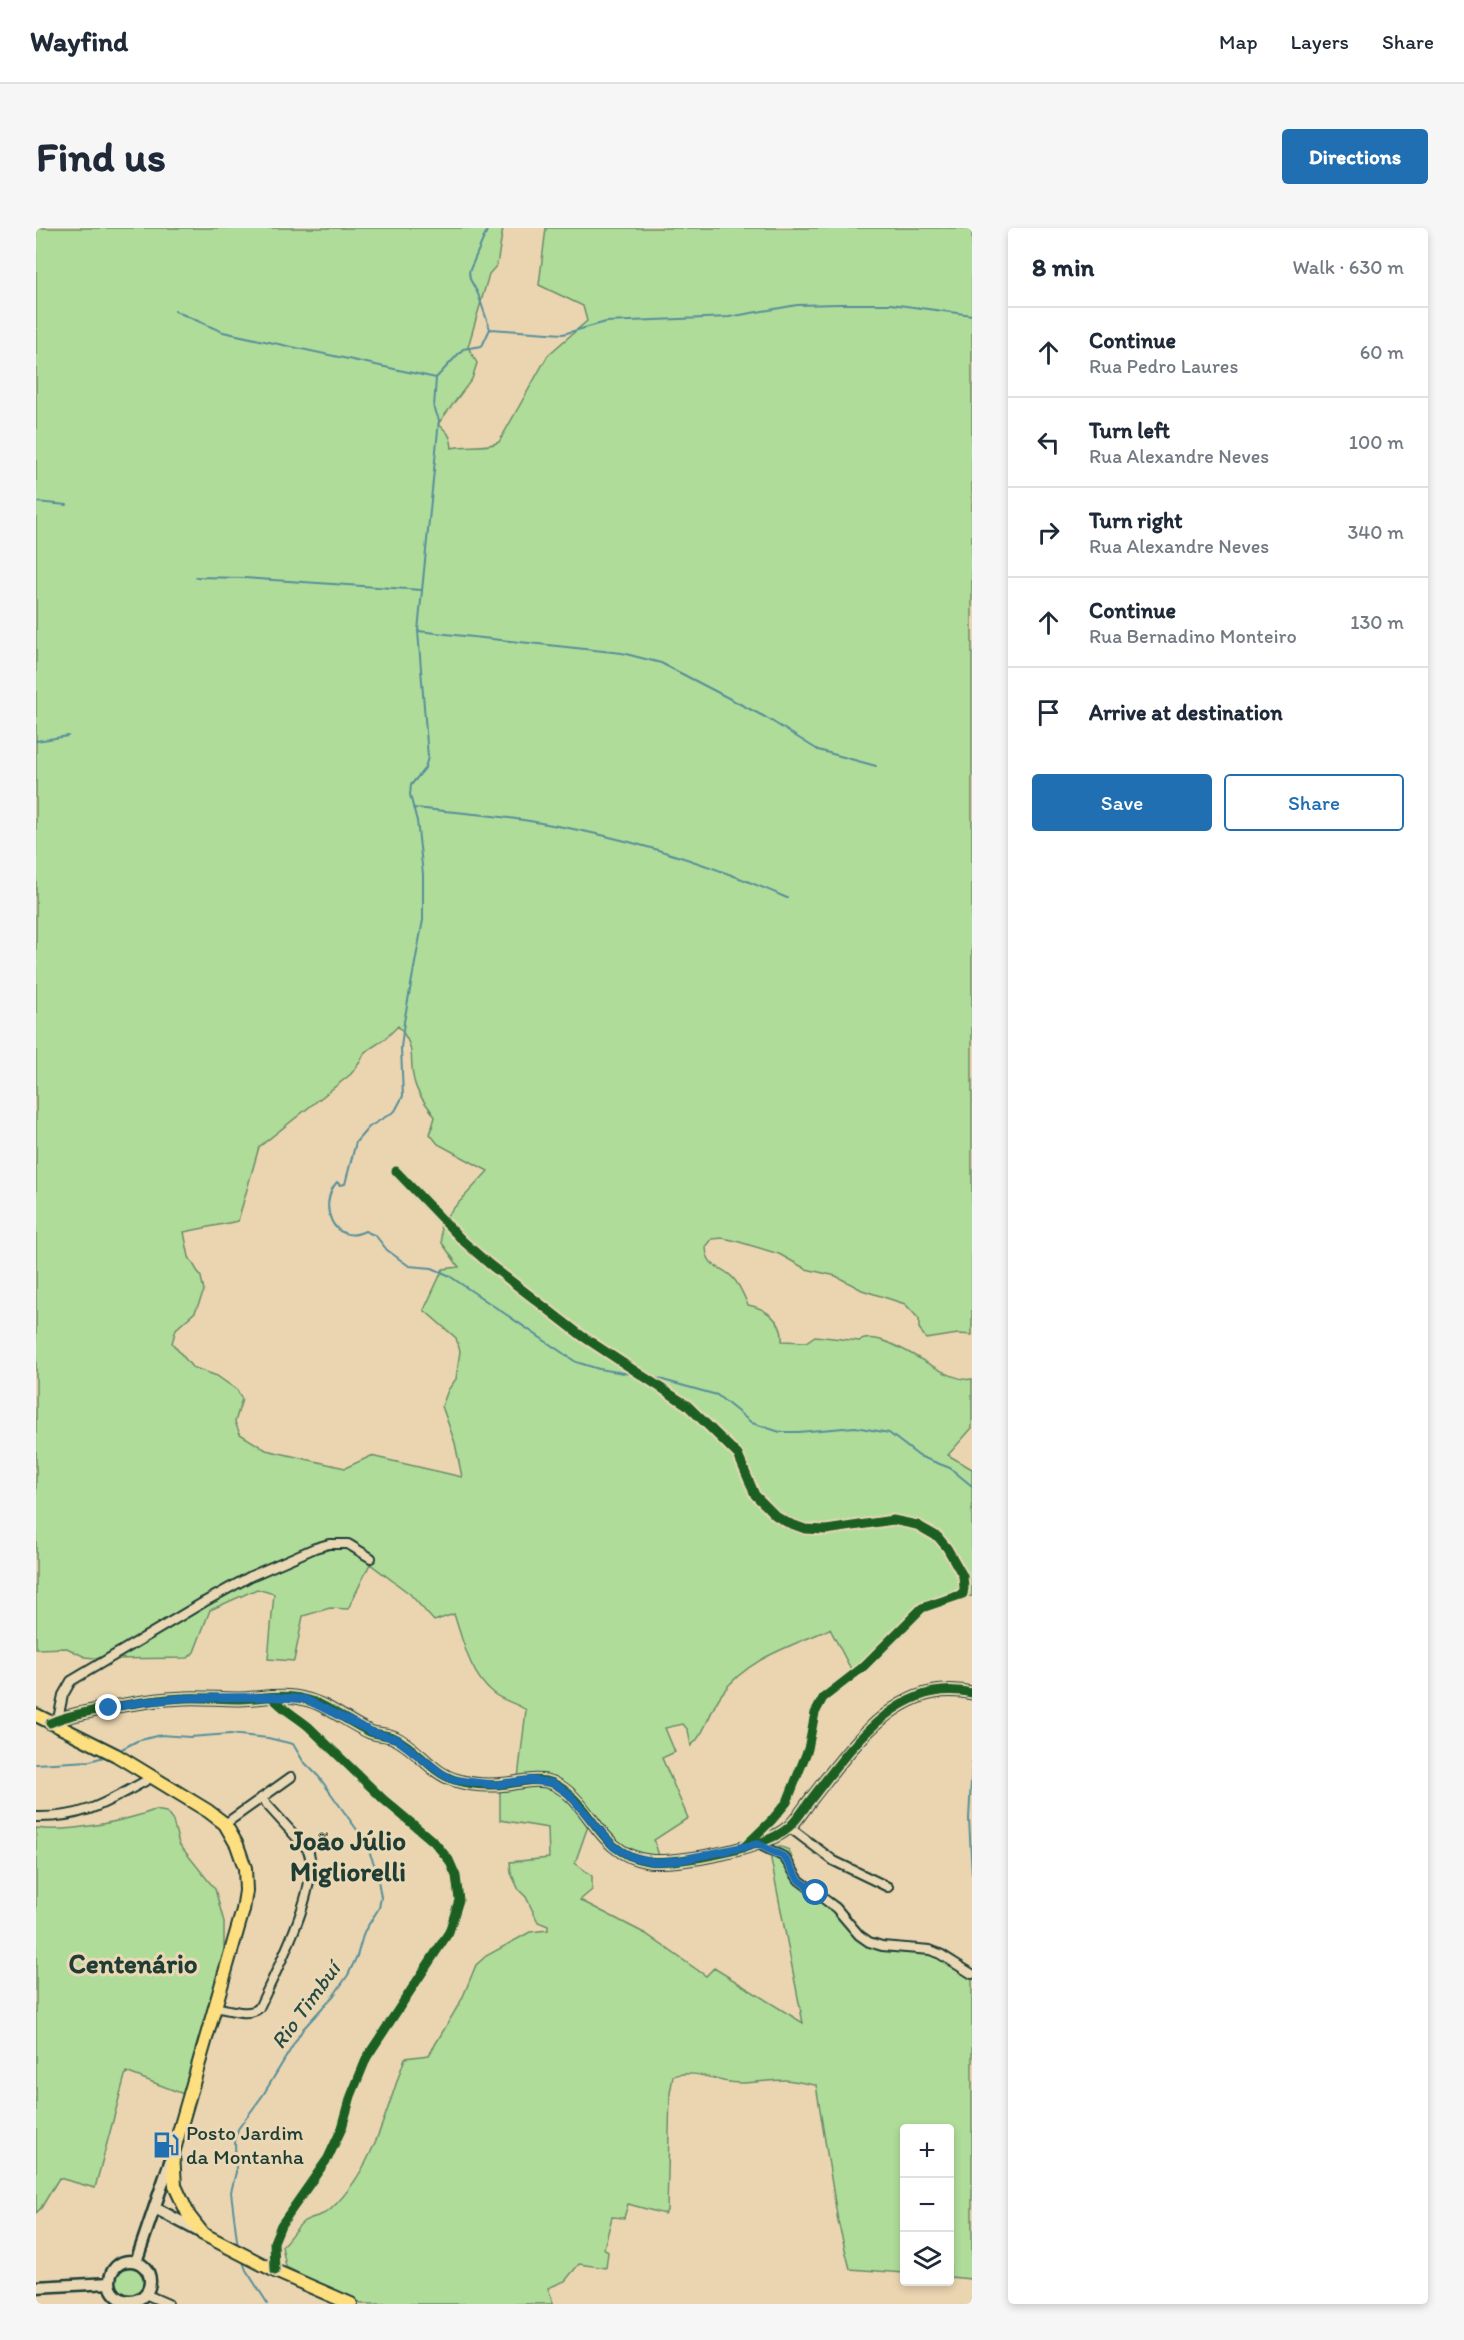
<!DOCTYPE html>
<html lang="en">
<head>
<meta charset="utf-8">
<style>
	:root { --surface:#fff; --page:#f6f6f7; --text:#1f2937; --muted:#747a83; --line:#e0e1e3; --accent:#1f6fb2 }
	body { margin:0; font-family:Itim,sans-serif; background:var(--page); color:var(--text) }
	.controls { position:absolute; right:18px; bottom:18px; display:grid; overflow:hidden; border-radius:6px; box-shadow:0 3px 9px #0003 }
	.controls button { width:54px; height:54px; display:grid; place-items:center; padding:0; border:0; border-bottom:2px solid var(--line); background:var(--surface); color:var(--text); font:30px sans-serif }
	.stop { position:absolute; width:18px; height:18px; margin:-14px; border:4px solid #1f6fb2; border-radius:50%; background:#fff }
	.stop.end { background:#1f6fb2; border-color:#fff; box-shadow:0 2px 6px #0008 }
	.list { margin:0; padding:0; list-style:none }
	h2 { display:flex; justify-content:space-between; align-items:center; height:78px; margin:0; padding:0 24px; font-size:26px }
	h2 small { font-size:20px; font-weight:400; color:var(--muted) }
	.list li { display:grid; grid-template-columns:39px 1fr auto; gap:18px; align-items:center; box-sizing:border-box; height:90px; padding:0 24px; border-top:2px solid var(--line) }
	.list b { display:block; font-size:22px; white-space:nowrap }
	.list p { margin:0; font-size:20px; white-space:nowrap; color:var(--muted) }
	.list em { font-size:20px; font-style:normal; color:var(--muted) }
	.actions { display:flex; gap:12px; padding:18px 24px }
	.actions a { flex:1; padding:14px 0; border:2px solid var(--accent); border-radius:6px; text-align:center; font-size:21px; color:var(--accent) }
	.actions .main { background:var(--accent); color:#fff }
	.icon { flex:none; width:33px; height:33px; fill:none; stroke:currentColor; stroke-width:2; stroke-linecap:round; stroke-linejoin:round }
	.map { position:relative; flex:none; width:936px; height:2076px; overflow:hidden; border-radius:6px }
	header { display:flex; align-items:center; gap:36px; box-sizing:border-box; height:84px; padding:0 30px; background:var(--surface); border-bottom:2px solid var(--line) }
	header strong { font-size:28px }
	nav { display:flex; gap:33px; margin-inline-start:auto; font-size:21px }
	.intro { display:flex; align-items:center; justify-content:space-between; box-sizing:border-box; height:144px; padding:0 36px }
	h1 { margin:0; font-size:42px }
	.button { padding:15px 27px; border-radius:6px; background:var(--accent); color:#fff; font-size:21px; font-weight:700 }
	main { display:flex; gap:36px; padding:0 36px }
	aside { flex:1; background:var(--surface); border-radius:6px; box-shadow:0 3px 9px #0003 }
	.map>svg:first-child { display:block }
	.green { fill:#b0dc9a; stroke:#688c67; stroke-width:1.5; fill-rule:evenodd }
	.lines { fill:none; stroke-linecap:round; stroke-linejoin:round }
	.stream { stroke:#578f99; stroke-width:2 }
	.street-casing { stroke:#1f3d34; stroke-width:12 }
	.secondary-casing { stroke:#1f3d34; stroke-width:15 }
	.primary-casing { stroke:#1f3d34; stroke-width:16 }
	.street { stroke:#ead8b5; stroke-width:8 }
	.secondary { stroke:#ead8b5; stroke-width:10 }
	.primary { stroke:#fedf80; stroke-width:12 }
	.cycleway-casing { stroke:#ead8b5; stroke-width:13 }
	.cycleway { stroke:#1b5e20; stroke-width:9 }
	.route { stroke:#1f6fb2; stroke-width:8 }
	.labels { text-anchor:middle; stroke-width:6; stroke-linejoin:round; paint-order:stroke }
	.poi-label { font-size:21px; fill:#1f3d34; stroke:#ead8b5; text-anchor:start }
	.water-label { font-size:22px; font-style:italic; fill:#284b45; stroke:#ead8b5 }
	.district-label { font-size:27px; font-weight:bold; fill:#1f3d34; stroke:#ead8b5 }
</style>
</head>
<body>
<header>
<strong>Wayfind</strong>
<nav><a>Map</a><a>Layers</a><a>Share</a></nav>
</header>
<div class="intro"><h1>Find us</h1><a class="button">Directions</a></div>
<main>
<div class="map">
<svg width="936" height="2076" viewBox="0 0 936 2076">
	<rect width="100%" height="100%" fill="#ebd5b1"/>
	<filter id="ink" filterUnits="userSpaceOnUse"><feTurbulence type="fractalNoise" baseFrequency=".0167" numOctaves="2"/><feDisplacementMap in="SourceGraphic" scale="12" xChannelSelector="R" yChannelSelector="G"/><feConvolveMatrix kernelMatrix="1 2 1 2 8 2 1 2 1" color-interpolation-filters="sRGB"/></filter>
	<g filter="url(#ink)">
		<path class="green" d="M0,0H467L461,37L453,46L432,119L441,135L436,151L402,196C412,204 415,208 416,220C431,216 450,221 463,214L512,127L551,93L547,78L503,57L510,0H936V1107L922,1106L890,1111L883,1100V1091L869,1076L826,1062L800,1048L770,1041L743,1026L700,1013L687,1010L676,1011L670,1019C671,1041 685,1037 697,1050C704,1057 708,1068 712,1077C729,1080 748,1093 746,1113L770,1114L779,1108L823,1113C853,1098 908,1157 936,1151V1200L912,1227L936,1241V1368L915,1370L891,1381L817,1445L794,1401C755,1418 710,1431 685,1467C673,1484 671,1503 655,1518L652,1502L647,1496L629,1500L639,1524L626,1530L652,1590L618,1612L626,1637C593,1641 572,1620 552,1598L539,1635L556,1648V1662L544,1672L610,1706L670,1748L678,1740L767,1795L733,1621C741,1616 746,1619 753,1622L762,1646L772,1655L803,1675L827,1704L839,1713L857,1716H882L908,1722L936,1740V2054L935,2051L914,2049V1900H868V2045L814,2041L802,1993L780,1857C770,1856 758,1852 748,1852C725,1852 711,1858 687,1853C671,1849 653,1842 637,1848L634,1865L631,1983L628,1986L592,1976L588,1990L576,1989L568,2020L572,2024L570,2040L543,2036L529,2053L512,2060L516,2071V2076H325L250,2039L246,2018C253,2011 259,2001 267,1994C275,1988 287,1989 295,1981C338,1941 350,1882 369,1830L393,1827L426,1771L440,1737L450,1728L494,1704L512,1702V1698L502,1694L490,1669L483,1662L475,1645L474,1634L513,1630L512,1600L464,1592V1558L482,1550L490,1482C480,1475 467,1473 457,1465C434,1447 427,1413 418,1386L398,1393L374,1366L334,1336L312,1381L294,1380L267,1388L258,1433L232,1431L238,1366L221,1361L174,1382L158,1424L152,1430L69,1431L49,1429L31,1420L0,1421ZM362,798C383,823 371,831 379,856C383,870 392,877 399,889L394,906L402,916L452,943L404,995L406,1015L423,1039L407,1041L388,1082L420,1110L424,1123L420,1151L412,1162L406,1178L419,1215L426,1249L335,1228L309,1240L230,1222L204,1206L199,1194L206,1171L201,1162L181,1148L156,1139L136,1115L140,1101L159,1084L168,1063L165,1049L153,1029L148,1004L202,993L223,919L315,846L324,834L329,824L349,811Z
			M119,1582L130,1584L137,1593L143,1616L179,1661L188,1694V1738L150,1867L90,1844L59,1960L23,1950L5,1980L0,1985V1600C32,1605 89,1593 119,1582Z
			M77 2053a16 16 0 1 1 32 0a16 16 0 1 1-32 0Z"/>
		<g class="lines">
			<path class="stream" d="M452,0L433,44L434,51L442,66L454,101L446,118L427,121L400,150L398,179L403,192L382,403L392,529L389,540L375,557L374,567L381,593L387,646V692L368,794L365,820L367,868L359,883L333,899L320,914L309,956L304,957L301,954C281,976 297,1019 329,1003L340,1008L351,1022L373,1038L396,1040L412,1047L540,1134L563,1141L594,1146
				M139,83L187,104L400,150
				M454,101L527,106L570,94L693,89L761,77L804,76H855L936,87
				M0,274L31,277
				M159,349L208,350L386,362
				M382,403L586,425L625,435L729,489L782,522L840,538
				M0,513L32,508
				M377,580C420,584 463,587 505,595C589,609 673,635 751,670
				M616,1149L681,1167L716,1195L744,1204H762L819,1199L853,1205L883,1228L914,1240L936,1258
				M82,1523L101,1513L124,1507L154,1509L194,1506L232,1510L257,1516L267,1533L283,1549L329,1613L340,1641L345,1669L343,1680L328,1704L321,1728L312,1747L298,1767L267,1801L227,1867L202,1901L199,1914L200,1944L195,1964L202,2020
				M936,1535L933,1591L936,1646
				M0,1536L54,1533L71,1528
				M206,2031L210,2042L232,2076"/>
			<g class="street-casing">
				<path id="street" d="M360,943L427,1013L453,1036L546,1108L651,1177L702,1227L719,1267L740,1288L750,1294L769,1301L790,1302L857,1292L881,1297L902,1309L911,1320L927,1348L928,1360L927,1366L886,1380L827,1439L787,1470L779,1485L772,1521L751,1574L735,1593L710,1617
					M236,1469C247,1482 260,1488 273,1499L347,1571L398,1614L413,1632L420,1648L423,1672L413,1704L331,1829L315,1868L306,1900L292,1930L245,1997L238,2014L239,2043
					M22,1491L27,1467L35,1453L168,1374L215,1348L279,1320L293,1316H312L335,1330
					M0,1589C50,1590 72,1573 115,1550
					M189,1596L255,1549
					M753,1599L798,1633L852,1659
					M722,1616L748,1629L763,1652L800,1680L823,1707L833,1714L846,1718L894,1722L904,1726L936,1746
					M178,1779C192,1781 213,1789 223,1780C239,1745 286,1657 272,1622L225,1570
					M109,2066L132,2076
					M95,2076L96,2073"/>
			</g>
			<g class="secondary-casing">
				<path id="secondary" d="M14,1495C30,1487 48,1485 65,1481C92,1476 120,1471 148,1470C165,1469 183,1471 200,1471C222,1471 247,1465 268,1471C292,1476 312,1495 334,1504C342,1507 351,1506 359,1510C381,1520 395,1545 419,1552C435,1557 455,1558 471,1556C487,1554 502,1549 517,1555C556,1573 561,1626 612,1633C643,1637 730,1620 753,1599C762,1591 768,1580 776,1570C815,1520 863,1448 936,1465
					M119,1980L166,2005
					M74 2053a20 20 0 1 1 40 0a20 20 0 1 1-40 0Z
					M100,2034L136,1928
					M0,2059L74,2055"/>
			</g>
			<g class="primary-casing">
				<path id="primary" d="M0,1487L80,1527L172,1583L189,1596L201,1617L209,1640L210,1663L207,1682L137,1925L139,1958L153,1988L167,2006L239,2043L315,2076"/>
			</g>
			<use href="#street" class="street"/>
			<use href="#secondary" class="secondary"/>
			<use href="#primary" class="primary"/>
			<g class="cycleway-casing">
				<path id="cycleway" d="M360,943L427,1013L453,1036L546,1108L651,1177L702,1227L719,1267L740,1288L750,1294L769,1301L790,1302L857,1292L881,1297L902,1309L911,1320L927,1348L928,1360L927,1366L886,1380L827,1439L787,1470L779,1485L772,1521L751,1574L735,1593L707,1620
					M236,1469C247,1482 260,1488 273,1499L347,1571L398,1614L413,1632L420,1648L423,1672L413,1704L331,1829L315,1868L306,1900L292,1930L245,1997L238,2014L239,2043
					M14,1495C30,1487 48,1485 65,1481C92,1476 120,1471 148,1470C165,1469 183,1471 200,1471C222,1471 247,1465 268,1471C292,1476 312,1495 334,1504C342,1507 351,1506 359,1510C381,1520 395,1545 419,1552C435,1557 455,1558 471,1556C487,1554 502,1549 517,1555C556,1573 561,1626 612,1633C643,1637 730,1620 753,1599C762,1591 768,1580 776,1570C815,1520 863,1448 936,1465"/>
			</g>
			<use href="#cycleway" class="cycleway"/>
		</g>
	</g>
	<g class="lines" filter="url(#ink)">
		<path class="route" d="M73,1480L106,1474L148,1470L236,1469L269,1471L336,1504L361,1511L406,1546L418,1552L459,1557L494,1552L517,1555L532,1565L578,1619L596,1629L619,1634L645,1632L722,1616L748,1629L763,1652L780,1665"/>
	</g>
	<defs>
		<g id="fuel-bare" transform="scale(2.07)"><path d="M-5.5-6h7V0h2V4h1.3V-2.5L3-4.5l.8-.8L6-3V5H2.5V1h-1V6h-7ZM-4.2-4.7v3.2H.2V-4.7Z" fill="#1f6fb2" stroke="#ead8b5" stroke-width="2.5" paint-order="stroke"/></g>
	</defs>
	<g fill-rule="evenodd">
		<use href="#fuel-bare" x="130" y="1917"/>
	</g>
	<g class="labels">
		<g class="poi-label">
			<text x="150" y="1912">Posto Jardim<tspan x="150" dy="24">da Montanha</tspan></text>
		</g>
		<g class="water-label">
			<text transform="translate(269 1777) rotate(-54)" y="8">Rio Timbuí</text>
		</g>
		<g class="district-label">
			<text x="312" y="1622">João Júlio<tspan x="312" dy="31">Migliorelli</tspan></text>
			<text x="97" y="1745">Centenário</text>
		</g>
	</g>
</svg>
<div class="controls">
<button>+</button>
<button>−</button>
<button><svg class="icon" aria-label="layers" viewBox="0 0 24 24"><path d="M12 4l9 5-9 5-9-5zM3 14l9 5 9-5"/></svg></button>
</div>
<div class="stop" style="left:780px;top:1665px"></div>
<div class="stop end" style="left:73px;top:1480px"></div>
</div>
<aside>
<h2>8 min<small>Walk · 630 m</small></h2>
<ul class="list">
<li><svg class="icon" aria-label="ahead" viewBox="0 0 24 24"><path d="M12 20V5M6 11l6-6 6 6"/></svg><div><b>Continue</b><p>Rua Pedro Laures</p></div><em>60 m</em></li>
<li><svg class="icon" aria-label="left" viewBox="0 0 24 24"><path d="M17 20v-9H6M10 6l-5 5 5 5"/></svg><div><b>Turn left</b><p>Rua Alexandre Neves</p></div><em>100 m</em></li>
<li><svg class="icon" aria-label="right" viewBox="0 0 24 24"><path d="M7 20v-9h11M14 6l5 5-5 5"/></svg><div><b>Turn right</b><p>Rua Alexandre Neves</p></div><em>340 m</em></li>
<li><svg class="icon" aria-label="ahead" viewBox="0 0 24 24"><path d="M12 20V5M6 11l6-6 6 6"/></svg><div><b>Continue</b><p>Rua Bernadino Monteiro</p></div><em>130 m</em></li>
<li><svg class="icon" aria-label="arrive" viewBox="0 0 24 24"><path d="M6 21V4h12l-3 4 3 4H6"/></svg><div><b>Arrive at destination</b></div></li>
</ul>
<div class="actions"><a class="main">Save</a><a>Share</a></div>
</aside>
</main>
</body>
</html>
